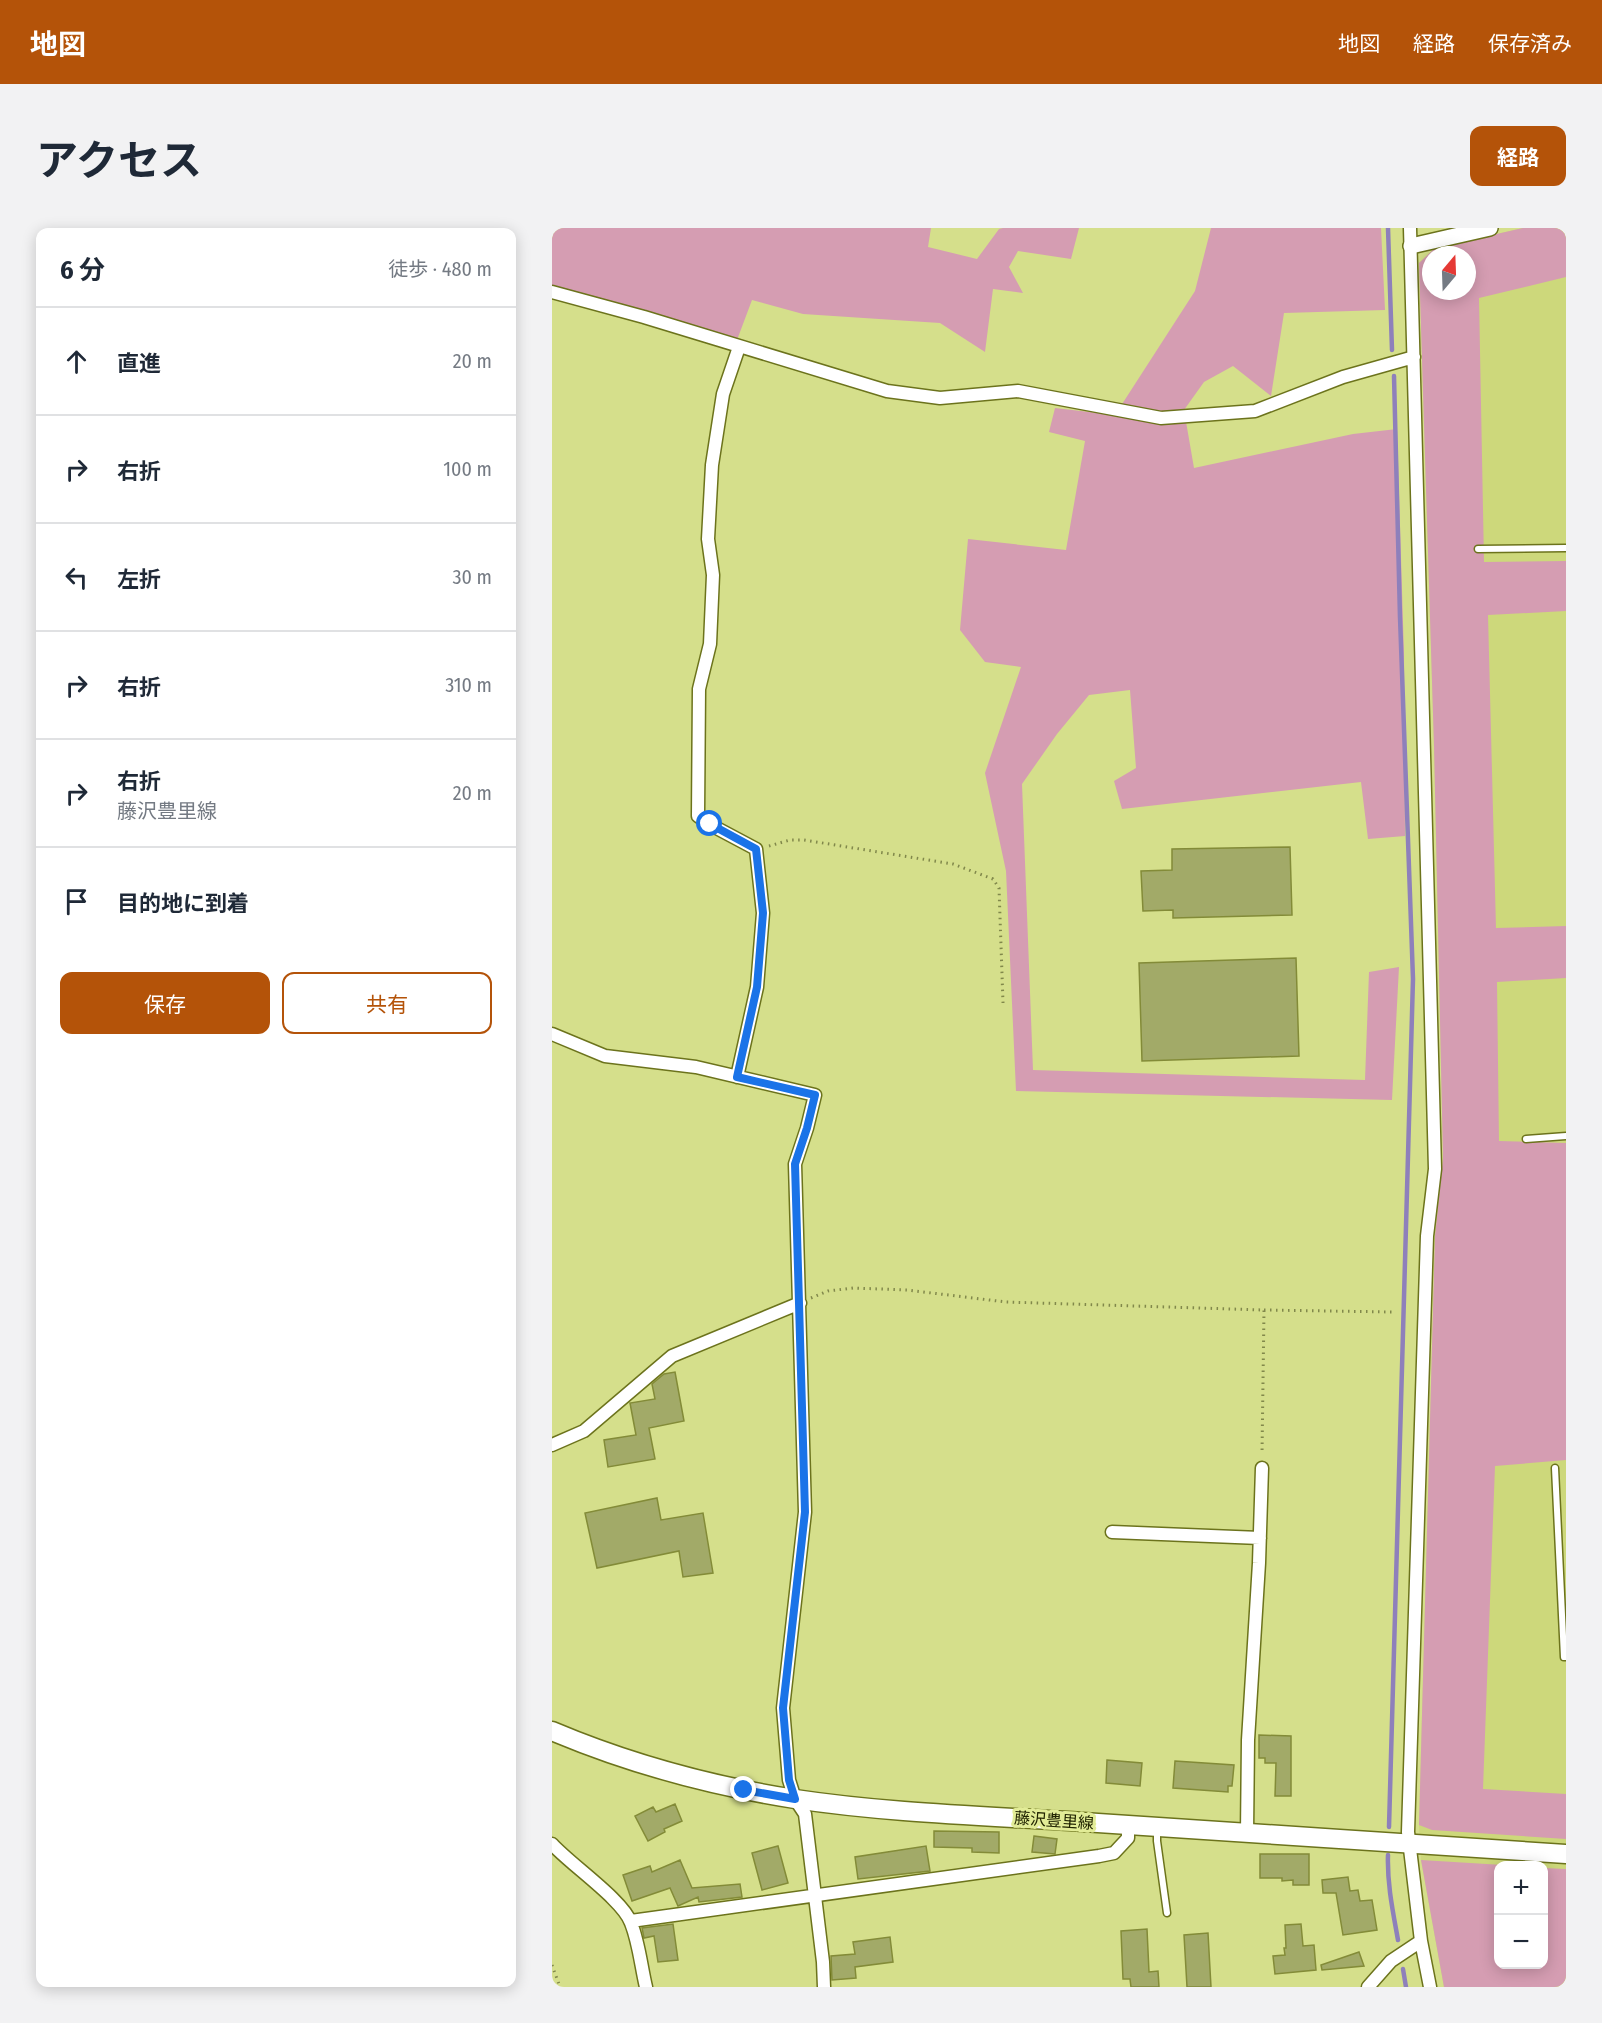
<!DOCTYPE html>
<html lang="ja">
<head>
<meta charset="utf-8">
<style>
	:root { --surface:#fff; --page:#f2f2f3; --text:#1f2937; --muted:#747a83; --line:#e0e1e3; --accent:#b45309 }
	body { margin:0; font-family:"Fira Sans Condensed","Noto Sans JP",sans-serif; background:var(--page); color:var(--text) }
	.controls { position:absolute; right:18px; bottom:18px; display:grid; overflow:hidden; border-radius:12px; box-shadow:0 3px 15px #0003 }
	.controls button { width:54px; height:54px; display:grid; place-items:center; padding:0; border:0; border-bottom:2px solid var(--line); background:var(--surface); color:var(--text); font:30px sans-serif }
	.compass { position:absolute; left:870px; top:18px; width:54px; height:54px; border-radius:50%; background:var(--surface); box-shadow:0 3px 15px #0003; rotate:19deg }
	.stop { position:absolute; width:18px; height:18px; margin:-14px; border:4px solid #1a73e8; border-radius:50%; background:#fff }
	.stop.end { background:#1a73e8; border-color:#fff; box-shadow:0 2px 6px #0008 }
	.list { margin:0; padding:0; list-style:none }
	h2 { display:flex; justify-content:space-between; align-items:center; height:78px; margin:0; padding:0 24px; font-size:26px }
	h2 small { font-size:20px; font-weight:400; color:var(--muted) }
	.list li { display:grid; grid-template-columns:39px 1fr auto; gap:18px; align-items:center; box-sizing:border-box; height:108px; padding:0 24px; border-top:2px solid var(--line) }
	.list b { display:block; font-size:22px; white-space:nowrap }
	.list p { margin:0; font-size:20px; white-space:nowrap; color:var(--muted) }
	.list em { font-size:20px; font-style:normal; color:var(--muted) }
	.actions { display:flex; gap:12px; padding:18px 24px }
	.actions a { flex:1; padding:14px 0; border:2px solid var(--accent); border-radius:12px; text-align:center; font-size:21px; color:var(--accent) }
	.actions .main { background:var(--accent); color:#fff }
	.icon { flex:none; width:33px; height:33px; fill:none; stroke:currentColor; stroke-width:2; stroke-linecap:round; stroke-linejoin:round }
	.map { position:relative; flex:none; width:1014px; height:1759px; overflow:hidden; border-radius:12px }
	header { display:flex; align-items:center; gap:36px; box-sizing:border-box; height:84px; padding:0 30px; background:var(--accent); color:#fff }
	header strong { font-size:28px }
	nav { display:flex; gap:33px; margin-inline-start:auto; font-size:21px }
	.intro { display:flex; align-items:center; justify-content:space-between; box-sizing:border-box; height:144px; padding:0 36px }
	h1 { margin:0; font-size:42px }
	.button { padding:15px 27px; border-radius:12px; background:var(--accent); color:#fff; font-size:21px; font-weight:700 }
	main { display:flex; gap:36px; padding:0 36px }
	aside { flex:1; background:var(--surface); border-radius:12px; box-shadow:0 3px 15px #0003 }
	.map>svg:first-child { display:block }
	.built { fill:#cdd87b; fill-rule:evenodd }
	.green { fill:#d59db2; fill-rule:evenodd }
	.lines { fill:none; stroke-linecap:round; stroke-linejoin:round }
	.stream { stroke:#8e80bb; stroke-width:4.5 }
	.building { fill:#a2aa68; stroke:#838b38; stroke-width:1.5 }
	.service-casing { stroke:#6c731c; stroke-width:9 }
	.minor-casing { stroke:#6c731c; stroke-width:15 }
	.tertiary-casing { stroke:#6c731c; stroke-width:18 }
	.secondary-casing { stroke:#6c731c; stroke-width:21 }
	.path { stroke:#81884b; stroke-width:3; stroke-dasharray:1.5 4.5; stroke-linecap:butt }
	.service { stroke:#fff; stroke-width:6 }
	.minor { stroke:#fff; stroke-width:12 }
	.tertiary { stroke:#fff; stroke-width:15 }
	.secondary { stroke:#fff; stroke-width:18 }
	.route { stroke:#1a73e8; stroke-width:8 }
	.labels { text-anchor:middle; stroke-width:6; stroke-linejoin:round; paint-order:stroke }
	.street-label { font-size:16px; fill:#222502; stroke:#e2ec97 }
</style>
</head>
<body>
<header>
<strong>地図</strong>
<nav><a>地図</a><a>経路</a><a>保存済み</a></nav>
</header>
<div class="intro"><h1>アクセス</h1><a class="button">経路</a></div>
<main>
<aside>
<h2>6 分<small>徒歩 · 480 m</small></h2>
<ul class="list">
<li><svg class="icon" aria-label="ahead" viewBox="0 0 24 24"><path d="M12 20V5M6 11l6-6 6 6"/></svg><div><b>直進</b></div><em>20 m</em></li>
<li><svg class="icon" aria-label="right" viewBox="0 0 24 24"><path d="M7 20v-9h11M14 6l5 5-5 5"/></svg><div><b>右折</b></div><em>100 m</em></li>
<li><svg class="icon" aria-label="left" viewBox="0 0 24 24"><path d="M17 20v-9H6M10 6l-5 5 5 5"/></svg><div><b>左折</b></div><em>30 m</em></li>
<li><svg class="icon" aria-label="right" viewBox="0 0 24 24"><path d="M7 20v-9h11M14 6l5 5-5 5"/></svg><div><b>右折</b></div><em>310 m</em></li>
<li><svg class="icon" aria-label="right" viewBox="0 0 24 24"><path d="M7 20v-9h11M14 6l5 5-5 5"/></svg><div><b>右折</b><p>藤沢豊里線</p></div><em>20 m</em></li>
<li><svg class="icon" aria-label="arrive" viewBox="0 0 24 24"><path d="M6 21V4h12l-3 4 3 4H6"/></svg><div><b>目的地に到着</b></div></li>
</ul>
<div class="actions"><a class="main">保存</a><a>共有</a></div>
</aside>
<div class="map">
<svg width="1014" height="1759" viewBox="0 0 1014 1759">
	<rect width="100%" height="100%" fill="#d5df8b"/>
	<path class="built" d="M971,0H1014V1759H892L869,1632L867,1597L883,1008L891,930L882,518L867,35L883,20ZM879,27H915V63H879ZM946,1638H992V1736H946Z"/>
	<path class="green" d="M2,0H379L376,19L425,31L447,1L451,0H527L519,31L466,23L457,39L471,65L441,61L433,124L388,95L251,86L200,72L185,112L0,57V10Z
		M659,0H829L833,82L732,85L719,168L681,138L652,154L632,182L642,240L801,206L845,201L852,426L853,608L816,611L809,554L570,581L562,553L584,540L578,462L537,467L505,506L470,556L481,842L813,852L817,744L847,739L840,872L464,863L454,643L433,545L469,439L433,434L408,402L416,311L514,322L533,213L497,204L503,180L563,187L643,63Z
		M971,0H1014V49L927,70L932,334L1014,333V383L936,387L944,700L1014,698V750L945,754L947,913L1014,915V1232L943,1238L931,1561L1014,1566V1611L880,1602L867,1597L883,1008L891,930L882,518L867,35L883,20ZM879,27H915V63H879Z
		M869,1632L951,1637L946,1638V1736H992V1640L1014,1641V1759H892Z"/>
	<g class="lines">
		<path class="stream" d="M836,0L840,122
			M837,1599L861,751L848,389L842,148
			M836,1627C835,1656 841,1684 846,1712
			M851,1741L854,1759"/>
	</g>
	<path class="building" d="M738,619L740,687L621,690V682L591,683L589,643L620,642V621Z
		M744,730L747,828L590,833L587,735Z
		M123,1144L132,1193L97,1200L103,1231L56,1239L52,1212L84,1207L78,1175L103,1171L100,1156L112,1146Z
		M105,1270L109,1292L151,1285L161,1345L131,1349L127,1323L45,1340L33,1285Z
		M707,1507L739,1508V1568H723L724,1535H713V1530H707Z
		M555,1532L590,1535L588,1558L554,1555Z
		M623,1533L682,1537L680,1558H676V1564L621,1560Z
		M123,1576L130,1593L112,1601L113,1604L96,1613L83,1588L101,1579L104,1584Z
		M382,1603L447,1604V1625L420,1624V1620L382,1619Z
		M482,1608L505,1611L503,1626L480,1624Z
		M226,1618L236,1655L210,1662L200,1625Z
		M374,1618L378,1643L306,1651L303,1629Z
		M708,1626H757V1657H741V1652L730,1653V1650H708Z
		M128,1632L140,1660L188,1656L190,1669L147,1674L146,1669L126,1678L118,1660L80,1673L71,1647L98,1638L100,1644Z
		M796,1649L798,1663L806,1662L808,1673L820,1672L825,1702L791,1707L784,1665H771L770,1652Z
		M121,1696L126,1732L106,1734L102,1708L92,1710L90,1700Z
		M749,1696L751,1718L762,1717L764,1742L723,1746L721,1728L733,1727L732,1720H734L733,1697Z
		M595,1701L597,1744L606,1743L607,1759H579L578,1751H571L569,1703Z
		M656,1705L659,1759H635L632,1707Z
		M338,1709L341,1734L303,1739L304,1750L280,1752L279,1728L303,1726L301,1714Z
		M807,1724L812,1738L770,1742L769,1737Z"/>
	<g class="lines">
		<g class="service-casing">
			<path id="service" d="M926,321L1014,320
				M974,911L1014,908
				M1003,1240L1012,1429H1014
				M605,1600V1613L615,1685"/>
		</g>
		<g class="minor-casing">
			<path id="minor" d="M858,0L883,941L875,1008L856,1604L869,1713L878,1759
				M0,64L92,89L335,163L388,170L466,163L609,190L703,183L791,149L862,129
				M0,806L53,828L144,839L263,867L255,900L243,936L253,1284L231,1480L237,1552L243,1571L253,1586L271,1734L272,1759
				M185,849L205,759L211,685L204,621L157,596L146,588L147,461L158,416L161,347L156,311L160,237L171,166L187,119
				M0,1217L32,1203L120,1128L248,1075
				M560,1304L708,1310
				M695,1605L696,1512L707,1335L710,1240
				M0,1616C19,1637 71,1672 79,1695C87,1715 89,1738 94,1759
				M79,1693L547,1628L562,1625L576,1610V1597
				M816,1759L839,1733L869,1713"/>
		</g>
		<g class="tertiary-casing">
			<path id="tertiary" d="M859,18L938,0"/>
		</g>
		<g class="secondary-casing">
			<path id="secondary" d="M0,1503C78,1536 160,1558 243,1571C343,1586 445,1588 546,1595C702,1605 858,1616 1014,1626"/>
		</g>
		<path class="path" d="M217,618L238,612H252L401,636L441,651L447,660L451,775
			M259,1070L276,1063L301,1060L355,1062L454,1074L712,1082L710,1226
			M712,1082L840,1084
			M0,1737L8,1759"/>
		<use href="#service" class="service"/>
		<use href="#minor" class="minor"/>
		<use href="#tertiary" class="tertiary"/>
		<use href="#secondary" class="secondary"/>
	</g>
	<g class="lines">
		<path class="route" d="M158,596L204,621L211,685L205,759L185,849L263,867L255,900L243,936L253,1284L231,1480L237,1552L243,1571L192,1562"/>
	</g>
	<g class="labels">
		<g class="street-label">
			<text transform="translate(502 1592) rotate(4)" y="6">藤沢豊里線</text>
		</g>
	</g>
</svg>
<div class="controls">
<button>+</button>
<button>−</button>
</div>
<svg class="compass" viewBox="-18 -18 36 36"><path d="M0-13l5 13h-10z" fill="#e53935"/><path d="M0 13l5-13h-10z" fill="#747a83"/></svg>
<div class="stop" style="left:158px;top:596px"></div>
<div class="stop end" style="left:192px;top:1562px"></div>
</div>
</main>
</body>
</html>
